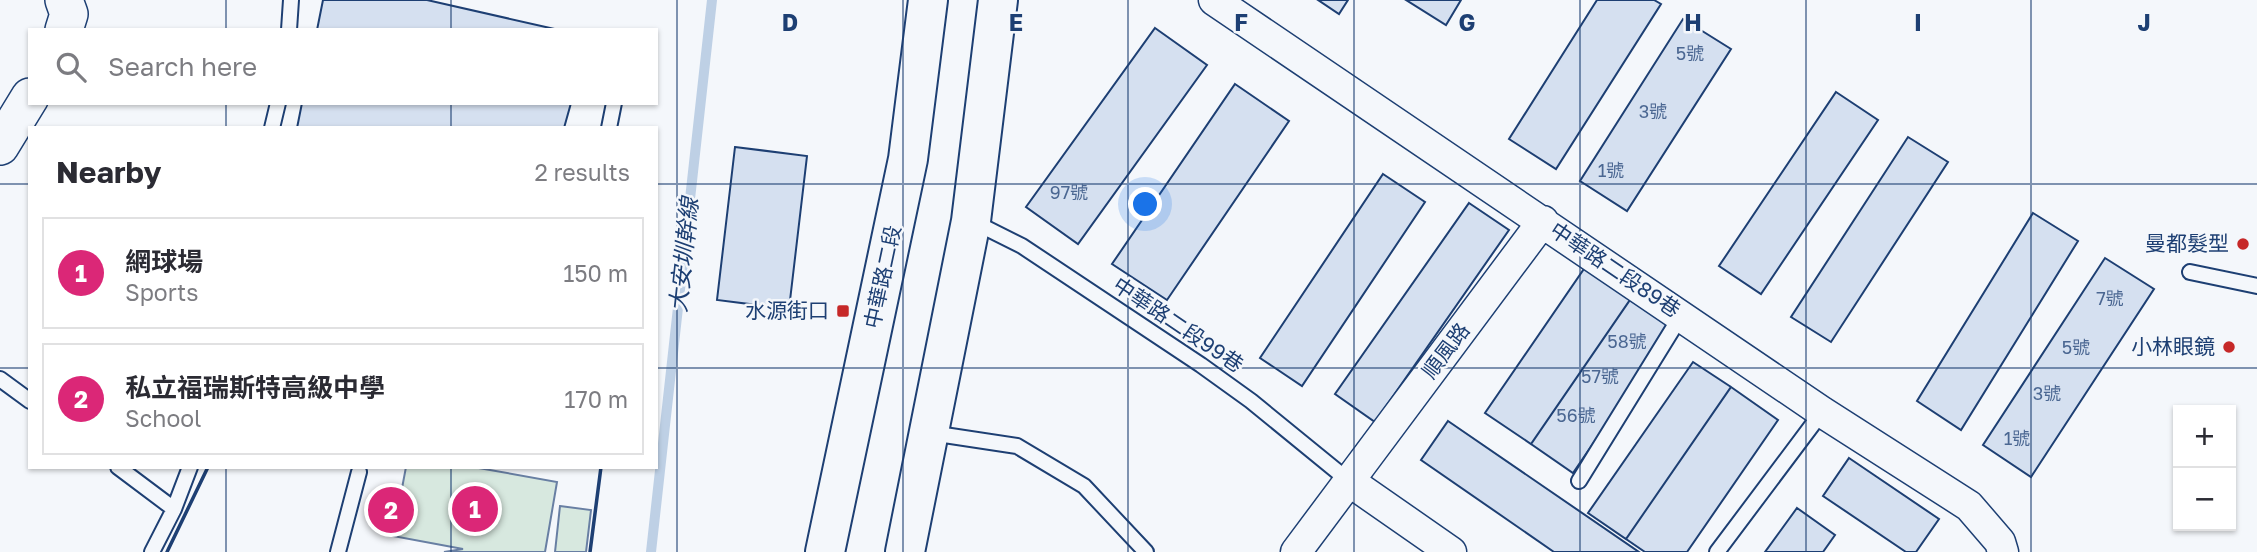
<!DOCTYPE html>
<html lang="en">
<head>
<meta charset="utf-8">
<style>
	:root { --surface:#fff; --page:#f2f2f3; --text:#2b2b33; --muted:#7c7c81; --line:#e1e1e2; --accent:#db2777 }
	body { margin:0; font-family:"Golos Text","Noto Sans TC",sans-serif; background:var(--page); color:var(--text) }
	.controls { position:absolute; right:21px; bottom:21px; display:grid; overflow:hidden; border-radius:0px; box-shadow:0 2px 5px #0004 }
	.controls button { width:63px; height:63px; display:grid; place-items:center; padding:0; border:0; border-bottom:2px solid var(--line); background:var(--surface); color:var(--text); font:35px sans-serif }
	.you { position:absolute; left:1146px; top:205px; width:24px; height:24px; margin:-18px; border:5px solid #fff; border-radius:50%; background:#1a73e8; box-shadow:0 0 0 10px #1a73e833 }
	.badge { display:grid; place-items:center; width:46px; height:46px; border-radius:50%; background:var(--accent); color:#fff; font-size:23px; font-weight:700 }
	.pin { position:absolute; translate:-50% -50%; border:4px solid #fff; box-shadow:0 2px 7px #0006 }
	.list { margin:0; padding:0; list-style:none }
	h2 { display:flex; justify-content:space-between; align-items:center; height:91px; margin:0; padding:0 28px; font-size:30px }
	h2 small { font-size:23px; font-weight:400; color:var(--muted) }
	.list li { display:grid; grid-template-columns:46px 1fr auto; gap:21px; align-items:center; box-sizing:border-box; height:112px; margin:0 14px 14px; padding:0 14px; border:2px solid var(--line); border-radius:0px }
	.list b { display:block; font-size:26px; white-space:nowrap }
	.list p { margin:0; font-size:23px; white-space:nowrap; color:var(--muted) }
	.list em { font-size:23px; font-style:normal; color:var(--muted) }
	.icon { flex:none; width:38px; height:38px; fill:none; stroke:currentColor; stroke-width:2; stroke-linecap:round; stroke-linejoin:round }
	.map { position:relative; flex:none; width:2257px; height:552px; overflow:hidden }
	.search { position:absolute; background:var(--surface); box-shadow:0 2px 5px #0004; left:28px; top:28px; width:630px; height:77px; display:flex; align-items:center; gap:18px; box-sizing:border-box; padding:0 24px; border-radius:0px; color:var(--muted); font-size:26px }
	.panel { position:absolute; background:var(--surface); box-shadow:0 2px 5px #0004; left:28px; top:126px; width:630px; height:343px; border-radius:0px }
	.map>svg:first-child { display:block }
	.green { fill:#d7e8df; stroke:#687fa3; stroke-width:2 }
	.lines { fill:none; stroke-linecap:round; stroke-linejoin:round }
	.stream { stroke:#bed0e5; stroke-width:10 }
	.building { fill:#d5e0f0; stroke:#1d3f73; stroke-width:2 }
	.service-casing { stroke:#1d3f73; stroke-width:18 }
	.minor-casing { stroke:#1d3f73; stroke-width:33 }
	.tertiary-casing { stroke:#1d3f73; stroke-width:40 }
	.primary-casing { stroke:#1d3f73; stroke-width:42 }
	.service { stroke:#f4f7fb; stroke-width:14 }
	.minor { stroke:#f4f7fb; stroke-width:30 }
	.tertiary { stroke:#f4f7fb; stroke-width:37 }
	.primary { stroke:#f4f7fb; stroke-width:38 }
	.wall { stroke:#1d3f73; stroke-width:3.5 }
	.grid { fill:none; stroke:#1d3f73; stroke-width:2; stroke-opacity:0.55 }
	.poi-dot { fill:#c62828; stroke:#f4f7fb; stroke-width:2.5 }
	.labels { text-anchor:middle; stroke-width:5; stroke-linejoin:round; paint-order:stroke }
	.number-label { font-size:18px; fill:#4b6792 }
	.poi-label { font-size:21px; fill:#1d3f73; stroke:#f4f7fb; text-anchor:end }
	.street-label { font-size:21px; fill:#1d3f73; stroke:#f4f7fb }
	.water-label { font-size:23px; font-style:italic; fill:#1d3f73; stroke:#f4f7fb }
	.grid-label { font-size:23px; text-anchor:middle; font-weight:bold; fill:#1d3f73; stroke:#f4f7fb; stroke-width:5; stroke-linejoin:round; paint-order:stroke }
</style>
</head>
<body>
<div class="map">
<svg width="2257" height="552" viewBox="0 0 2257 552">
	<rect width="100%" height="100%" fill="#f4f7fb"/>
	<path class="green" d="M406,467H473L557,482L545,552H444L463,549L393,536Z
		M560,506L591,510L586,552H555Z"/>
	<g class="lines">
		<path class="stream" d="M651,552L712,0"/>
	</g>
	<path class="building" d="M323,0H427L559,30H317Z
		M1318,0H1348L1339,14Z
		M1406,0H1461L1446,25Z
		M1597,0H1654L1661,4L1556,169L1509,139Z
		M1683,19L1731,49L1627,211L1580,181Z
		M1155,28L1207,65L1078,244L1026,207Z
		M1235,84L1289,121L1167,300L1112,264Z
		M1836,92L1878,120L1761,294L1719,266Z
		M302,103H571L564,128H297Z
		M1908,137L1948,162L1831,342L1791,317Z
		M735,147L807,156L789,309L717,300Z
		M1383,174L1425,202L1302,386L1260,358Z
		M1469,203L1509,230L1375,422L1335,394Z
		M2033,213L2078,241L1961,430L1917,401Z
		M2105,258L2154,289L2031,477L1983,445Z
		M1586,266L1632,297L1531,444L1485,413Z
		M1632,297L1674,325L1573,473L1531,444Z
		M1693,362L1731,387L1626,539L1588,513Z
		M1731,387L1778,420L1687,552H1645L1626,539Z
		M1448,421L1639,552H1554L1421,460Z
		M1849,458L1939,519L1916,552H1906L1823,496Z
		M1797,508L1835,535L1823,552H1765Z"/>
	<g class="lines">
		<g class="service-casing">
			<path id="service" d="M289,30L291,0
				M272,128L278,103
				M609,128L614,103
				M974,222L1022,246L1201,365L1251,401L1349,481
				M2190,272L2257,286
				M0,379L30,401
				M931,433L1017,446L1084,486L1146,552
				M118,467L174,509
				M1579,481L1682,314
				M152,552L174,509L190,467
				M338,552L359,472
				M1717,552L1822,412"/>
		</g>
		<g class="minor-casing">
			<path id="minor" d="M1214,0L1822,412L1969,506L2000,542L2003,552
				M1296,552L1349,481
				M1451,552L1349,481L1543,221"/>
		</g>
		<g class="tertiary-casing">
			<path id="tertiary" d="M64,0L69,14L64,30
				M0,146L30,97"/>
		</g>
		<g class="primary-casing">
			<path id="primary" d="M825,552L908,159L928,0
				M905,552L971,221L998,0"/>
		</g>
		<use href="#service" class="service"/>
		<use href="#minor" class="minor"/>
		<use href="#tertiary" class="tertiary"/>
		<use href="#primary" class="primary"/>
		<path class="wall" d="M167,552L208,467
			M590,552L601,467"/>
	</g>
	<path class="grid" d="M226,0V30M451,0V30M677,0V552M903,0V552M1128,0V552M1354,0V552M1580,0V552M1806,0V552M2031,0V552M226,103V128M451,103V128M0,184H30M656,184H2257M0,368H30M656,368H2257M226,467V552M451,467V552"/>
	<g class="poi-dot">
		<circle cx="2243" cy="244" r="7"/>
		<rect x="836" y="304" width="14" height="14" rx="3.5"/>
		<circle cx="2229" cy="347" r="7"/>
	</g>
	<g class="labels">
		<g class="number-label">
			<text x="1690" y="60">5號</text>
			<text x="1653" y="118">3號</text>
			<text x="1611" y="177">1號</text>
			<text x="1069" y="199">97號</text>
			<text x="2110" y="305">7號</text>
			<text x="1627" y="348">58號</text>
			<text x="2076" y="354">5號</text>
			<text x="1600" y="383">57號</text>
			<text x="2047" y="400">3號</text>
			<text x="1576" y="422">56號</text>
			<text x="2017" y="445">1號</text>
		</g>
		<g class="poi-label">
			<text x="2229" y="251">曼都髮型</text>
			<text x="829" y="318">水源街口</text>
			<text x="2215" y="354">小林眼鏡</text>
		</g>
		<g class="street-label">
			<text transform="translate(1615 270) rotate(34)" y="7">中華路二段89巷</text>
			<text transform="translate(883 277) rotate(-78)" y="7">中華路二段</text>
			<text transform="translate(1178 325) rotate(34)" y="7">中華路二段99巷</text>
			<text transform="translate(1446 351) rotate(-53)" y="7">順風路</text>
		</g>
		<g class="water-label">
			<text transform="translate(684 255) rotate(-84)" y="8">大安圳幹線</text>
		</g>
	</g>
	<g class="grid-label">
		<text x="790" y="31">D</text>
		<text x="1016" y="31">E</text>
		<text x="1241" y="31">F</text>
		<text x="1467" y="31">G</text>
		<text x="1693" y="31">H</text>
		<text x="1918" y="31">I</text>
		<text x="2144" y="31">J</text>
	</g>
</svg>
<div class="controls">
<button>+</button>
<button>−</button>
</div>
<div class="you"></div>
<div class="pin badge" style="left:475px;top:509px">1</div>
<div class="pin badge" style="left:391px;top:510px">2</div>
<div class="search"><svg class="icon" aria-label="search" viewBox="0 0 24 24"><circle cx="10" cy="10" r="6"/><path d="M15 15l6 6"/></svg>Search here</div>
<section class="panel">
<h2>Nearby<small>2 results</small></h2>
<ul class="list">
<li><span class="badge">1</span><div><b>網球場</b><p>Sports</p></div><em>150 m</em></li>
<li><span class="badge">2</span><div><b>私立福瑞斯特高級中學</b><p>School</p></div><em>170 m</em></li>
</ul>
</section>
</div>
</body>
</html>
